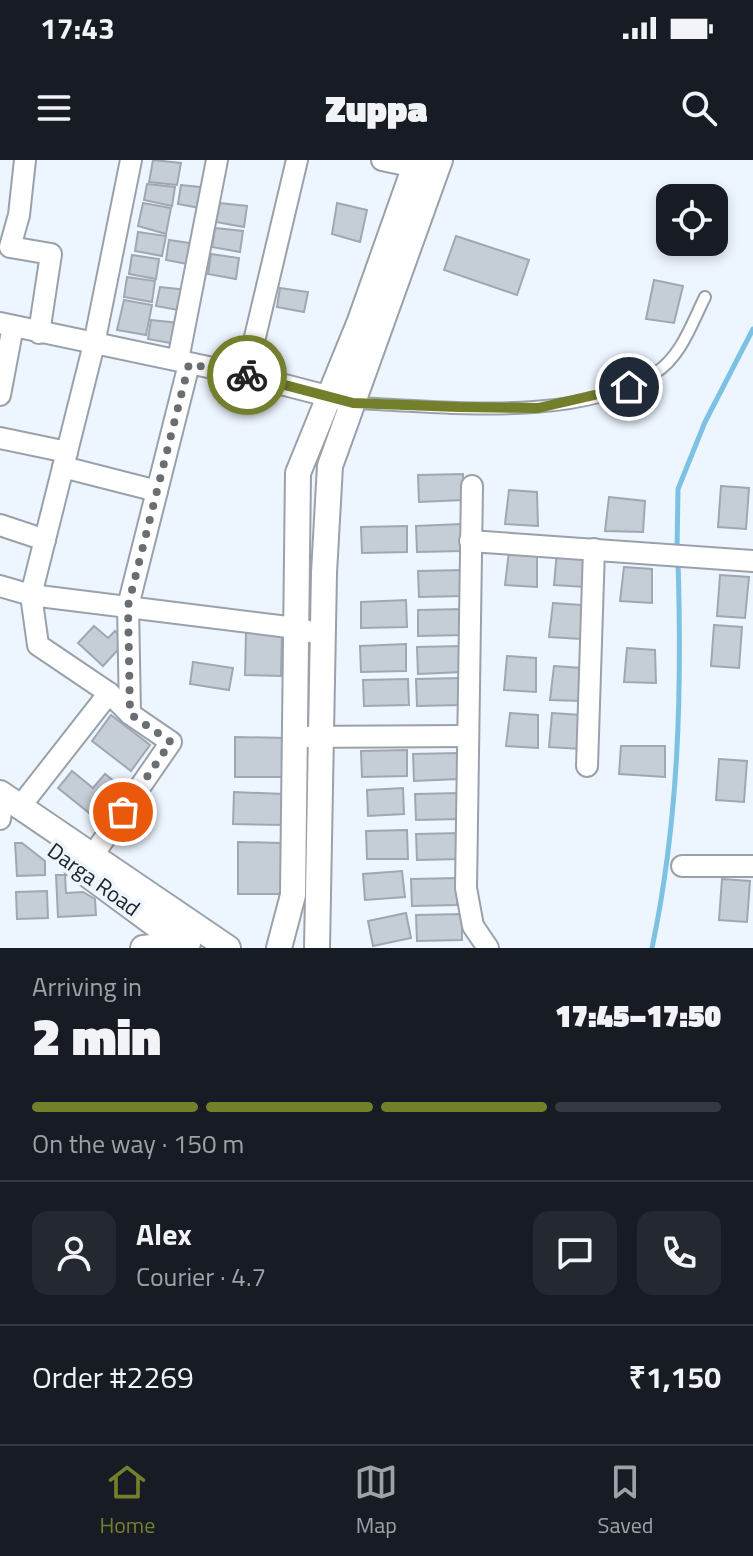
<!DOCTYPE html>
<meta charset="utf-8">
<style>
body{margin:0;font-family:"Titillium Web",sans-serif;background:#242831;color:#f1f3f6;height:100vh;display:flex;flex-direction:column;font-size:30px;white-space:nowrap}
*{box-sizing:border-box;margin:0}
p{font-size:26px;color:#9ea1a6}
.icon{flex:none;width:44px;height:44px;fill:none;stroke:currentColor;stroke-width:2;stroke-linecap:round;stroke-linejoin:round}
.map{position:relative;height:788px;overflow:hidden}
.panel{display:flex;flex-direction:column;background:#171b24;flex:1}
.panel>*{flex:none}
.tools{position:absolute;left:656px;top:24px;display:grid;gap:16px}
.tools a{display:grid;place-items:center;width:72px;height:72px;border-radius:16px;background:#171b24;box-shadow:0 4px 12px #0003;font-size:40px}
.pin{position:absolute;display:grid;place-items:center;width:68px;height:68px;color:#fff;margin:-34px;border:4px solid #fff;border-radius:50%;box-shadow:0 2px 8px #0007}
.courier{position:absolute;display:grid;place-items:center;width:80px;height:80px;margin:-40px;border:6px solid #747f2c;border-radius:50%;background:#fff;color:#222;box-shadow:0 2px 10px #0007}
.summary em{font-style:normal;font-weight:800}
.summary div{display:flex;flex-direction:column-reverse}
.summary{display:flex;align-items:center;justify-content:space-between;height:136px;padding:0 32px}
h1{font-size:52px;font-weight:800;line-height:60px}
.bar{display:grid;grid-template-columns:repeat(4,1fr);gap:12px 8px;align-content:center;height:96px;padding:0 32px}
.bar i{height:10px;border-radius:6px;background:#363941}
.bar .current{background:#747f2c}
.bar p{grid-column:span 4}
.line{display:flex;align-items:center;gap:20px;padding:0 32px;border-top:2px solid #363941}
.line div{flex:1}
.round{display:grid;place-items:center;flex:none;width:84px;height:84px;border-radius:16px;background:#242831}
.status{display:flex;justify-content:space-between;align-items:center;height:56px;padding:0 40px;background:#171b24;direction:ltr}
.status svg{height:22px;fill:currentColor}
header{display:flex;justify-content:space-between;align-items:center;height:104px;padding:0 32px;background:#171b24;font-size:36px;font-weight:800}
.tab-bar{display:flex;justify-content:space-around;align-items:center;height:112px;border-top:2px solid #363941;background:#171b24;font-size:22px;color:#9ea1a6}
.tab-bar a{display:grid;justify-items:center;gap:4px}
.tab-bar .current{color:#747f2c}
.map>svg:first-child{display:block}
</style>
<div class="status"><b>17:43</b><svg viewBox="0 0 49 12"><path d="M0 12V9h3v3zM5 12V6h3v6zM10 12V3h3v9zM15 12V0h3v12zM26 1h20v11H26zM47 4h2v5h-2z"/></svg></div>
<header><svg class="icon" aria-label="menu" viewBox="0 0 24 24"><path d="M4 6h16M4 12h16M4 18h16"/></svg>Zuppa<svg class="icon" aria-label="search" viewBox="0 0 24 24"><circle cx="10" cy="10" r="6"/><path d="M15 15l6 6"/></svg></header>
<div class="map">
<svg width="753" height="788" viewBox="0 0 753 788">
<rect width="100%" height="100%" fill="#edf5ff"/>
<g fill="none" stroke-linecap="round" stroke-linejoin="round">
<g stroke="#7dc1e3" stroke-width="5">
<path d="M 677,391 L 678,329 L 705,262 L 753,169"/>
<path d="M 652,788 C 679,660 682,531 678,401"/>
</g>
</g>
<g fill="#c5cdd6" stroke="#a0a7b0" stroke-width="2">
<path d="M 153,0 L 181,3 L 177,25 L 149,22 Z"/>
<path d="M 147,24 L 175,27 L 172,46 L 144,40 Z"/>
<path d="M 181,25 L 209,28 L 205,49 L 178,44 Z"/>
<path d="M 143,43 L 171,48 L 166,74 L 138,66 Z"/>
<path d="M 219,43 L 247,46 L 244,67 L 216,62 Z"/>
<path d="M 337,43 L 367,50 L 360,82 L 332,74 Z"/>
<path d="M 215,68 L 243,71 L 240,92 L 212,87 Z"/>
<path d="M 138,72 L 166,76 L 162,96 L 135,91 Z"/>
<path d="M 456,76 L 529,100 L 517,135 L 444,110 Z"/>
<path d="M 169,80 L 197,84 L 193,105 L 166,100 Z"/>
<path d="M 211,94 L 239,98 L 236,119 L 208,114 Z"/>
<path d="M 132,95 L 159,99 L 156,119 L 129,114 Z"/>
<path d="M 127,117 L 155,121 L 152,142 L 124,137 Z"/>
<path d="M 654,120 L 683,126 L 674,163 L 646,159 Z"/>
<path d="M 160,127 L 187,130 L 184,151 L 156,146 Z"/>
<path d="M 280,128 L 308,132 L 304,152 L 277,147 Z"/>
<path d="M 124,140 L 152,145 L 146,175 L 117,170 Z"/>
<path d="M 151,160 L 179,163 L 176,184 L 148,179 Z"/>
<path d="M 463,314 L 464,340 L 419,342 L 418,315 Z"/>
<path d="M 721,326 L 749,328 L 746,369 L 718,367 Z"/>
<path d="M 509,330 L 537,332 L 538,366 L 505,364 Z"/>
<path d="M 609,337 L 645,341 L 643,372 L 605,371 Z"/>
<path d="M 461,364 L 462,391 L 417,392 L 416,366 Z"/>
<path d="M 407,366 L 407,392 L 362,393 L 361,367 Z"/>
<path d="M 509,391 L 537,393 L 537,427 L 505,425 Z"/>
<path d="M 557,391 L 586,393 L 586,427 L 554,425 Z"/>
<path d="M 624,407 L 652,409 L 652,443 L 620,441 Z"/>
<path d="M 463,410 L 464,436 L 419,437 L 418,411 Z"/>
<path d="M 720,415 L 749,417 L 745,458 L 717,456 Z"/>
<path d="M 406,440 L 407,467 L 361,468 L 361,442 Z"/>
<path d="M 553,443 L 581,445 L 581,479 L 549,477 Z"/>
<path d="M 463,449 L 464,475 L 418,476 L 418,450 Z"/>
<path d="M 714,465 L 742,467 L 739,508 L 711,506 Z"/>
<path d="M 94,466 L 108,478 L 115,471 L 126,481 L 103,506 L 78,483 Z"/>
<path d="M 246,471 L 282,471 L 281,516 L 245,515 Z"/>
<path d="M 406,484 L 406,511 L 361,512 L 360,486 Z"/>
<path d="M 462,486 L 463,512 L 418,514 L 417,487 Z"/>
<path d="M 627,488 L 655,490 L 656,523 L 624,522 Z"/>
<path d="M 507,496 L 536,498 L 536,532 L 504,530 Z"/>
<path d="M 193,502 L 233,508 L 229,530 L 190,524 Z"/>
<path d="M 554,506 L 582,508 L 582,541 L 550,540 Z"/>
<path d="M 462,518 L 462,545 L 417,546 L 416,519 Z"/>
<path d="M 408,519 L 409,545 L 364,546 L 363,520 Z"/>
<path d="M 510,553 L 538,555 L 538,588 L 506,586 Z"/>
<path d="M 552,553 L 581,555 L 581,589 L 549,587 Z"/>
<path d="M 111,555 L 150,585 L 131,611 L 92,581 Z"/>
<path d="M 235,577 L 288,578 L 288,617 L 235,617 Z"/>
<path d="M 621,586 L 665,586 L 665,617 L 619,614 Z"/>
<path d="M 407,590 L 407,616 L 362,617 L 361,591 Z"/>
<path d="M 458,593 L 459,619 L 414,621 L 413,594 Z"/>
<path d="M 719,599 L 747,601 L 744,642 L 716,640 Z"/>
<path d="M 72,611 L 93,628 L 105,614 L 124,629 L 98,660 L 58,628 Z"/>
<path d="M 403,628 L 404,654 L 368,656 L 367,630 Z"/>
<path d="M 234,632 L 284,634 L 283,665 L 233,664 Z"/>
<path d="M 461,633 L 461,659 L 416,660 L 415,634 Z"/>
<path d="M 407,670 L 408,699 L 367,699 L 366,671 Z"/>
<path d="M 461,673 L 462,699 L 417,700 L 416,674 Z"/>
<path d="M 238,682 L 281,683 L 281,734 L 238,734 Z"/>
<path d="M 15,683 L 22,683 L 45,701 L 45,715 L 17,716 Z"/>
<path d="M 402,711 L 405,737 L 365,740 L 363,714 Z"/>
<path d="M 56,715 L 65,715 L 66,733 L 83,732 L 95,739 L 96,755 L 58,757 Z"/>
<path d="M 457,718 L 457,745 L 412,746 L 411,719 Z"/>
<path d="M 722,719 L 750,721 L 747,762 L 719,760 Z"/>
<path d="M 47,731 L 48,758 L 17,759 L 16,732 Z"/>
<path d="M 406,753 L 411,778 L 373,786 L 368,761 Z"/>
<path d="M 462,754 L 462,780 L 417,781 L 416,755 Z"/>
</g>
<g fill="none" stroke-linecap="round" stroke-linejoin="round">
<g stroke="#9aa1aa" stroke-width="14">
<path id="service" d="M 353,243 C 441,246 579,264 655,213 C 681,197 692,163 705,137"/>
</g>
<g stroke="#9aa1aa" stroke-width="24">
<g id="minor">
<path d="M 25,0 L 19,55 L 10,87 L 51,94 L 39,173"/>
<path d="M 382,0 L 415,7"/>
<path d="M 0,163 L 246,215 L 343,240"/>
<path d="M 178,200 L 217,0"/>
<path d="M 246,215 L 297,0"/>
<path d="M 0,235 L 13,166"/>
<path d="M 0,278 L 67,292"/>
<path d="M 63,307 L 157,331"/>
<path d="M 472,326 L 466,728 L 473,766 L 488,788"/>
<path d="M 0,365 L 45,380"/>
<path d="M 470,381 L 753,401"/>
<path d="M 0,426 L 31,435 L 296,468 L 323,475"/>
<path d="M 130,554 L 128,446 L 189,204"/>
<path d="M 295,577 L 468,576"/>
<path d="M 587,606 L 594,389"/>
<path d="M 19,648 L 109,533"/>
<path d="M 0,659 L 1,651"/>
<path d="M 91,698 L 171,582 L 130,554 L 109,533 L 38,485 L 31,435 L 94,184 L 131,0"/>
<path d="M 682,706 L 753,706"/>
</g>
</g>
<g stroke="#9aa1aa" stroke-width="28">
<g id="tertiary">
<path d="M 0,633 L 228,788"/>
<path d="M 76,706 L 187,788"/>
<path d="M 143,788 L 188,783"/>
<path d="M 279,788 L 293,735 L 298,313 L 360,161 L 417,0"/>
<path d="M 317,788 L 324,413 L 330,306 L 440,0"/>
</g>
</g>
<use href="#service" stroke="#fff" stroke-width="10"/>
<use href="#minor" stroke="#fff" stroke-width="20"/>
<use href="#tertiary" stroke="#fff" stroke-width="24"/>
</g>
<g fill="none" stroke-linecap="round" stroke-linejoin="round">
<path stroke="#696e73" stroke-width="8" stroke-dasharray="0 14.4" d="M 123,652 L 171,582 L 130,554 L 128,446 L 189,204 L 247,215"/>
<path stroke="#747f2c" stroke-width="10" d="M 247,215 L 353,243 L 458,247 L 538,248 L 629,227"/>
</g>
<g text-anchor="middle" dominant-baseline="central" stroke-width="8" stroke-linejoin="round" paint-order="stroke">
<g font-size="22" fill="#222528" stroke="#edf5ff">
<text transform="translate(94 719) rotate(36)">Darga Road</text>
</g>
</g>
</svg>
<div class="tools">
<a><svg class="icon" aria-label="locate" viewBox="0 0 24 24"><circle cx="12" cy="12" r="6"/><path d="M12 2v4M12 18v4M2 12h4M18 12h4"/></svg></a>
</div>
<div class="pin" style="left:123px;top:652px;background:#ea580c"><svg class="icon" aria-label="bag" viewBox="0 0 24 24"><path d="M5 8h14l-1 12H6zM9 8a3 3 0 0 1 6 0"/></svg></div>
<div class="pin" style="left:629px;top:227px;background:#1f2937"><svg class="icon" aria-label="home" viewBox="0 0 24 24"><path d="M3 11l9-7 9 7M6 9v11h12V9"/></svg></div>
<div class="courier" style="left:247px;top:215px"><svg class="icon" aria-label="bike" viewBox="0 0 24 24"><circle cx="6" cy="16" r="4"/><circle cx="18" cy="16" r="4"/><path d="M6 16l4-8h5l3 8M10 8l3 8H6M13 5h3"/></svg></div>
</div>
<section class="panel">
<div class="summary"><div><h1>2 min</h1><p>Arriving in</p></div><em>17:45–17:50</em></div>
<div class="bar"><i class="current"></i><i class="current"></i><i class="current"></i><i></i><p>On the way · 150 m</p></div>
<div class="line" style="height:144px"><a class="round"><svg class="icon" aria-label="person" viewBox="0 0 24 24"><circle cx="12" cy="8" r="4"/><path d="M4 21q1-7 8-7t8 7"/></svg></a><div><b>Alex</b><p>Courier · 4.7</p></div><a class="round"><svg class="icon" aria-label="chat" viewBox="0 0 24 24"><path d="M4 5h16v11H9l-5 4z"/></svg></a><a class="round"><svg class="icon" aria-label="phone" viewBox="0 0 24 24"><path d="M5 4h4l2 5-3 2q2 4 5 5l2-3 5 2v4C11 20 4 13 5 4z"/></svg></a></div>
<div class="line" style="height:104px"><div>Order #2269</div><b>₹1,150</b></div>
</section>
<nav class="tab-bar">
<a class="current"><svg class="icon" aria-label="home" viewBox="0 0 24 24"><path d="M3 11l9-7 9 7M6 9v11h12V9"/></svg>Home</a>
<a><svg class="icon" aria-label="map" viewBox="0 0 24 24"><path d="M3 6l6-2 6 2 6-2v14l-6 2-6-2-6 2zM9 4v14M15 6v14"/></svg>Map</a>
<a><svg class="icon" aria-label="saved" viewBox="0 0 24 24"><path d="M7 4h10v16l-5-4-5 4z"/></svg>Saved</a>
</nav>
